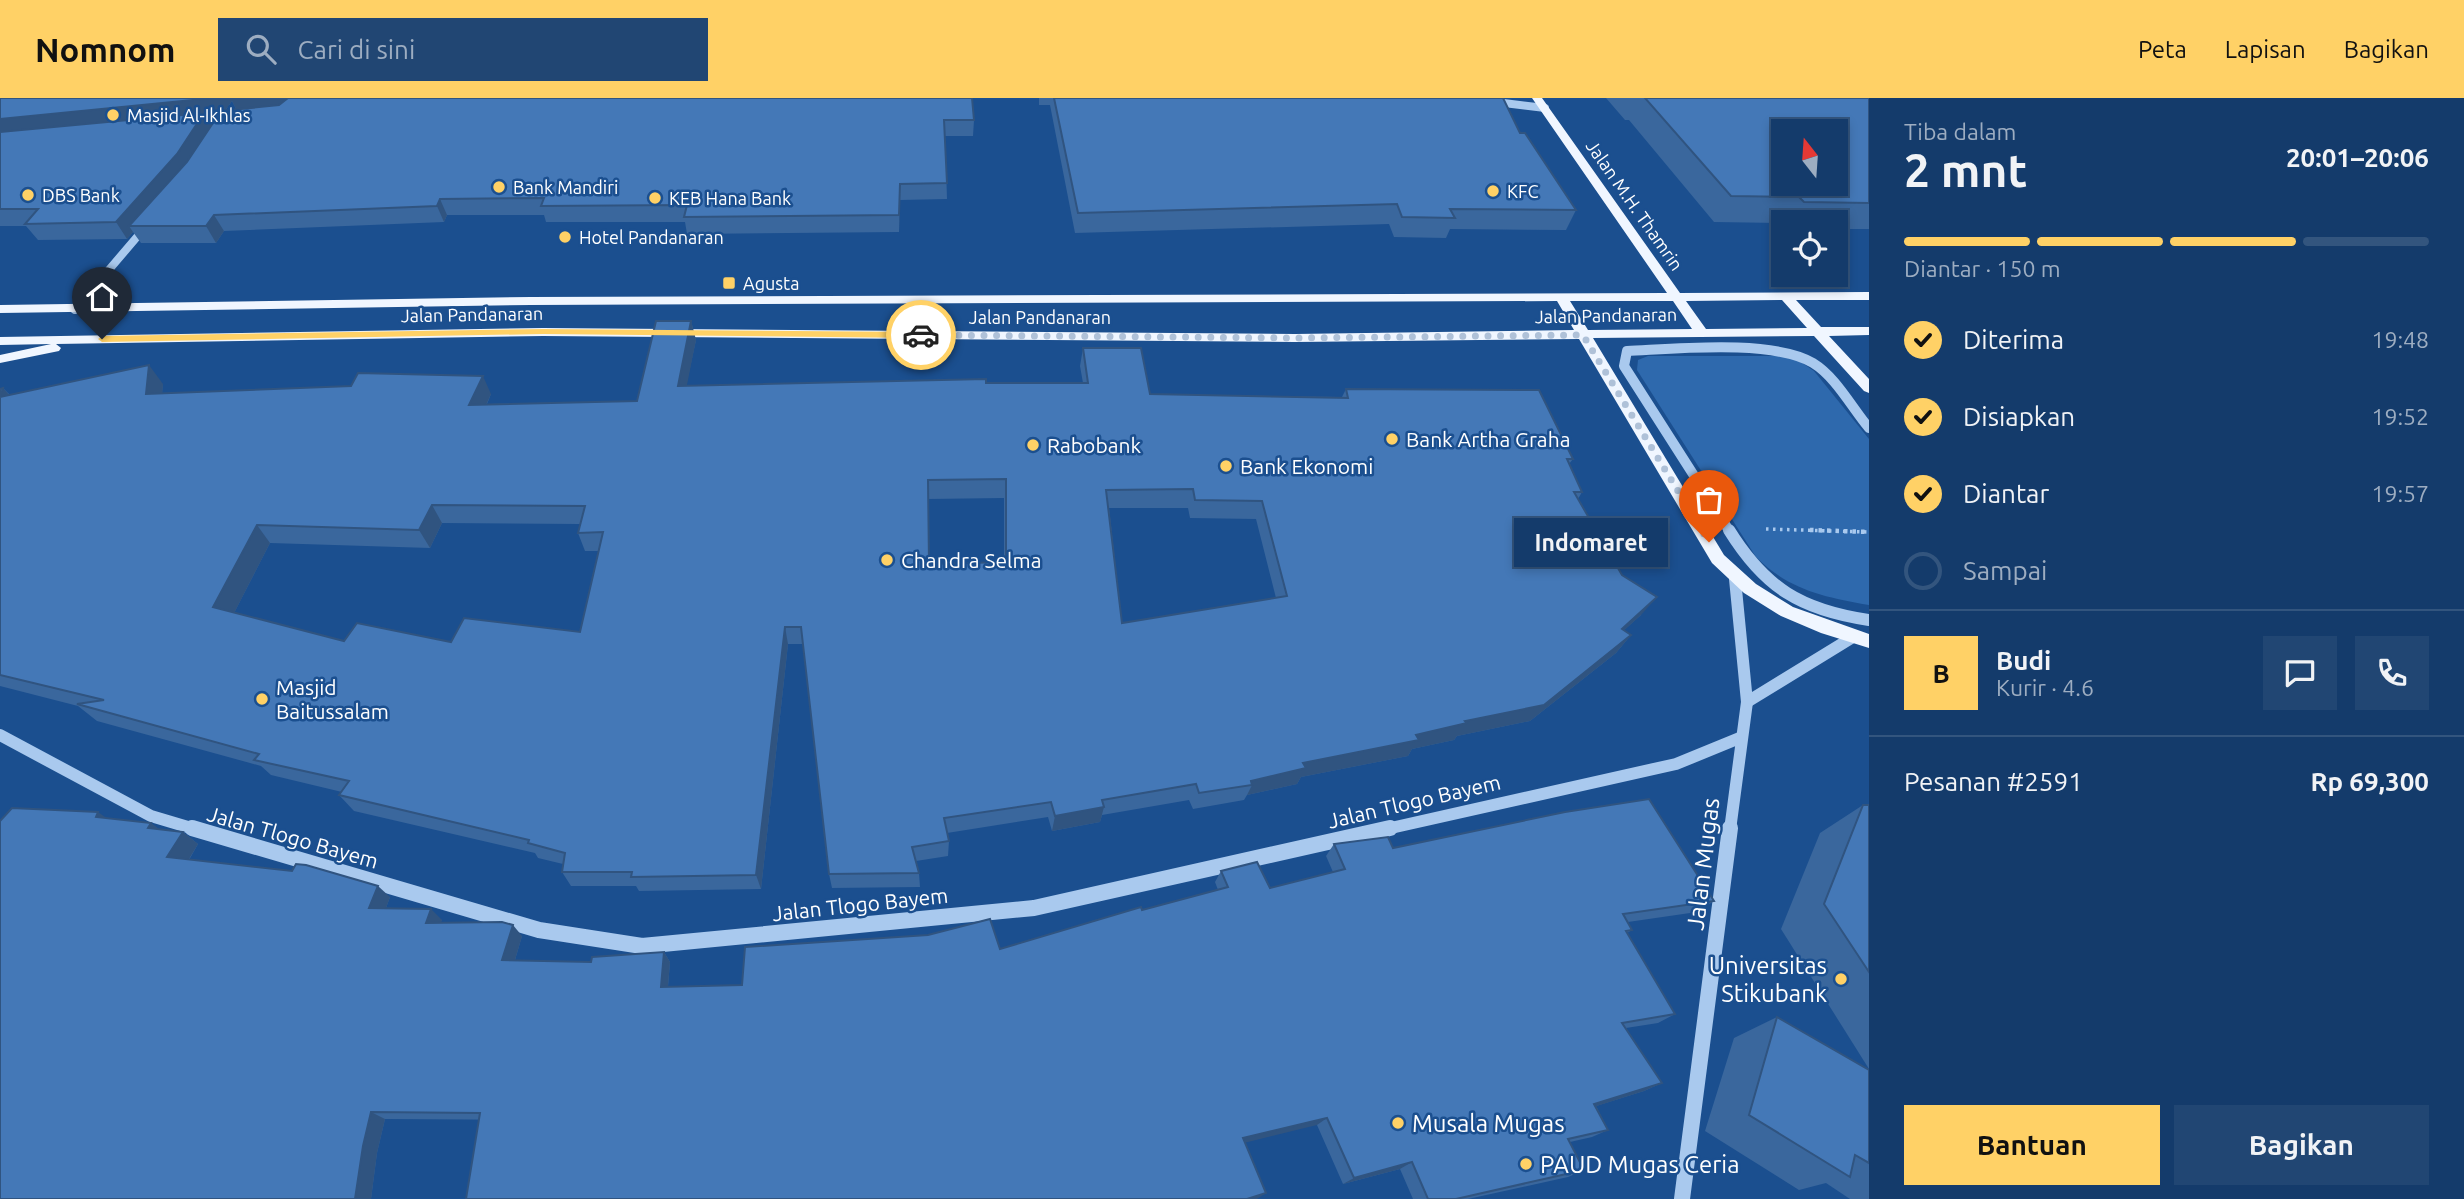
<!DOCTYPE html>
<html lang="id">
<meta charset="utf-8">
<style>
body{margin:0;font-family:Ubuntu,sans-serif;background:#214673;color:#f1f3f6;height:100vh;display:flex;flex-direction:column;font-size:26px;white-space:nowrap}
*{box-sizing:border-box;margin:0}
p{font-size:23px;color:#9dadc1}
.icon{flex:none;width:38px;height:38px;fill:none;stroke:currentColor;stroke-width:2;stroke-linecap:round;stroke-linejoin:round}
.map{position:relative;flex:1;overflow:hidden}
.details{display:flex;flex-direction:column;background:#143b6b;width:595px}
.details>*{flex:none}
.needle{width:46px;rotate:343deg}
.controls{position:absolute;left:1771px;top:21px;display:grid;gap:14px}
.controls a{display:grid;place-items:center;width:77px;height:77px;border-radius:0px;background:#143b6b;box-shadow:0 4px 10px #0003,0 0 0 2px #33557e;font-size:35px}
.pin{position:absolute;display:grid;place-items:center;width:60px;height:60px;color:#fff;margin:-72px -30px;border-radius:50% 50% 50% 0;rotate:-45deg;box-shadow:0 0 7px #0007}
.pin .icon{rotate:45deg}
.courier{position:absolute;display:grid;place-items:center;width:70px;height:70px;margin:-35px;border:5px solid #ffd166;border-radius:50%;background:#fff;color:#222;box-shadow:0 2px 9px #0007}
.bubble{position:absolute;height:49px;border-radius:0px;background:#143b6b;box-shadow:0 4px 10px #0003,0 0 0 2px #33557e;font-size:23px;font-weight:700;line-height:49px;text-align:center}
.summary em{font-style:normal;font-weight:700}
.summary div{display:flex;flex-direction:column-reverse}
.summary{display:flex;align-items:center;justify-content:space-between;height:119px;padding:0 35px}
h1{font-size:46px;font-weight:700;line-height:52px}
.bar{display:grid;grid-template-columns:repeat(4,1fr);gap:10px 7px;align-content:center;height:84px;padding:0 35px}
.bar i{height:9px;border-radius:5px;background:#33557e}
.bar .selected{background:#ffd166}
.bar p{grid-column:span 4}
.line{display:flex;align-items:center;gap:18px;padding:0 35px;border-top:2px solid #33557e}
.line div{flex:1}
.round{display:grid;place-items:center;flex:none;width:74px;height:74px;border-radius:0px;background:#214673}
ol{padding:0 35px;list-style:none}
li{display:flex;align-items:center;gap:21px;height:77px}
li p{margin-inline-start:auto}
li .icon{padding:7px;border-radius:50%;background:#ffd166;color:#111;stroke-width:4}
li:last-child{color:#9dadc1}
li i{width:38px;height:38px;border:4px solid #33557e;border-radius:50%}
.cta{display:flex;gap:14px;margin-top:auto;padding:14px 35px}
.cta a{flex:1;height:80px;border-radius:0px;background:#ffd166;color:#111;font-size:28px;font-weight:700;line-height:80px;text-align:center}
.cta a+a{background:#214673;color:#f1f3f6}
header{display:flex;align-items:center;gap:42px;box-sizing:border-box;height:98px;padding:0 35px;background:#ffd166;color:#111}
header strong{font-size:33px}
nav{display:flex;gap:38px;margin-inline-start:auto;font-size:24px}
.search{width:490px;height:63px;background:#214673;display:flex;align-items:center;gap:18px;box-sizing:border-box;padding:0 24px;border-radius:0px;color:#9dadc1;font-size:26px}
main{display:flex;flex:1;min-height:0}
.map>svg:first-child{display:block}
</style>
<header>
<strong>Nomnom</strong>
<div class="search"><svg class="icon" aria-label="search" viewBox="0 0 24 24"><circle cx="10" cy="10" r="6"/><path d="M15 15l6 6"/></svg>Cari di sini</div>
<nav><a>Peta</a><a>Lapisan</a><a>Bagikan</a></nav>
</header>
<main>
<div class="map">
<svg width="1869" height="1101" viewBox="0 0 1869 1101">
<rect width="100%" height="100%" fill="#1b4f8f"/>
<path fill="#2e69ad" d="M 1648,258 L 1780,258 L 1798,262 L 1814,273 L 1869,341 L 1869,507 C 1824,499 1789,492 1756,459 L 1637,272 L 1638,262 Z"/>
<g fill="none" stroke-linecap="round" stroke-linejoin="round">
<path stroke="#a9c9ee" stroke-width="3.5" stroke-dasharray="2.5 4.5" stroke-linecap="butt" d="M 1766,431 L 1869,434"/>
<path stroke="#a9c9ee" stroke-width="4.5" stroke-dasharray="3.5 5" stroke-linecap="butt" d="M 1810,432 L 1869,434"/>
<g stroke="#a9c9ee" stroke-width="8">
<path d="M 1463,0 L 1545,10"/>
<path d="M 90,194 L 148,126"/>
</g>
<g stroke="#a9c9ee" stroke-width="10">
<path d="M 75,211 L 91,192"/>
<path d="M 1730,434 L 1624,268 L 1627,253 C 1674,251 1773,241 1813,265 C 1836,279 1852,310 1869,330"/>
</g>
<g stroke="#a9c9ee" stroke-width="12">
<path d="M 1729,432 C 1765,490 1801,512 1869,522"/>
<path d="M 1747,604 L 1853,539"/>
<path d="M 0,637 L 151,718 L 198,732"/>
<path d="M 1382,732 L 1676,666 L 1742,639"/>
<path d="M 1730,732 L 1747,604 L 1735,481"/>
</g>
<g stroke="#a9c9ee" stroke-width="16">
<path d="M 192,730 L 539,832 L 642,848 L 1034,810 L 1390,730"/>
<path d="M 1682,1101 L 1730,730"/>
</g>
<path fill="#f0f6ff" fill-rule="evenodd" d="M 1532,0 L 1542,0 L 1680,195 L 1869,194 L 1869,202 L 1796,202 L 1821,229 L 1869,229 L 1869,237 L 1829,238 L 1869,281 L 1869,295 L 1864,293 L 1814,238 L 1593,240 L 1724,457 L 1756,486 L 1793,509 L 1869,536 L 1869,550 L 1821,535 L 1781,518 L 1744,495 L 1712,465 L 1579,241 L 1295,244 L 543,238 L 56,246 L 61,250 L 59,253 L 0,265 L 0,257 L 51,246 L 0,247 L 0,239 L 543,230 L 1295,236 L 1574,232 L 1557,203 L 531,207 L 0,215 L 0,207 L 531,199 L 1667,195 ZM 1782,202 L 1807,230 L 1706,231 L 1686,203 ZM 1570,203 L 1673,203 L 1692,231 L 1588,232 Z"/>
</g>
<g fill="#3a679d" fill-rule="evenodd">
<path d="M 0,0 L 972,0 L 974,22 L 973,38 L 945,38 L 947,101 L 900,102 L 899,134 L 687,136 L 685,124 L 546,124 L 544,117 L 447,117 L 444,124 L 224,133 L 216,145 L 141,145 L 133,134 L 127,141 L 38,142 L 26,128 L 0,128 ZM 232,3 L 236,11 L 225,13 ZM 218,17 L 211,27 L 206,18 Z"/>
<path d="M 1039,0 L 1503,0 L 1520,35 L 1576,112 L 1566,132 L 1450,131 L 1446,140 L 1394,139 L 1389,126 L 1075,135 L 1050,7 L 1039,7 Z"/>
<path d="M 1606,0 L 1869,0 L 1869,131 L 1836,131 L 1836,124 L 1783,124 L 1783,127 L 1781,125 L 1714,124 L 1629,22 L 1625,22 Z"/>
<path d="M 691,223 L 696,242 L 686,288 L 1083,285 L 1080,268 L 1083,250 L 1150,296 L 1342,299 L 1346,291 L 1573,361 L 1569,366 L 1582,394 L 1578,401 L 1641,517 L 1624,532 L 1631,537 L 1616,555 L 1530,623 L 1457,638 L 1454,642 L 1412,651 L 1408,658 L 1301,679 L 1297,686 L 1247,697 L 1244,702 L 1193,711 L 1189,702 L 1102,717 L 1100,724 L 1052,733 L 1048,719 L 947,735 L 949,743 L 948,758 L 916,763 L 919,775 L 920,789 L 832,790 L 829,776 L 803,546 L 788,546 L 761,791 L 639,793 L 636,788 L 571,788 L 562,774 L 563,766 L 538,760 L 535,755 L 354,713 L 339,697 L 342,694 L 271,677 L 261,668 L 97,623 L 78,608 L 0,588 L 0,291 L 3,290 L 10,297 L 163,286 L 162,295 L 491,296 L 487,306 L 637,303 ZM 1004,400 L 1004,464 L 929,466 L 928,401 ZM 1109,410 L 1188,410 L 1190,420 L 1256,421 L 1276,500 L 1122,525 ZM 442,425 L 580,426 L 578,435 L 585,453 L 599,453 L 580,534 L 451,544 L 344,543 L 234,515 L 270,445 L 430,450 Z"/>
<path d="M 1863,707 L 1869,707 L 1869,971 L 1781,831 L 1820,735 Z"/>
<path d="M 107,720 L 151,725 L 158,731 L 183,734 L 198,746 L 189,762 L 390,799 L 386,810 L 442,822 L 440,825 L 522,838 L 515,862 L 591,864 L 664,854 L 670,864 L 668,889 L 742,887 L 1000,851 L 1218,792 L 1215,784 L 1221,773 L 1270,790 L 1333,774 L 1326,758 L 1334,746 L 1393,750 L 1714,803 L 1697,814 L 1628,824 L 1632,832 L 1627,835 L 1675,916 L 1658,925 L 1626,930 L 1662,985 L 1644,993 L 1596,1008 L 1608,1032 L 1592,1039 L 1570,1044 L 1584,1072 L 1568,1079 L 1468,1101 L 1413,1101 L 1400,1071 L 1343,1086 L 1317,1027 L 385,1021 L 377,1055 L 371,1101 L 0,1101 Z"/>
<path d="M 1777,919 L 1869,972 L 1869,1101 L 1850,1101 L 1826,1085 L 1799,1092 L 1705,1033 L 1734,940 Z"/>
</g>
<g fill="#305480">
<path d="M 213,0 L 295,0 L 283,11 L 238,15 L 232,3 L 222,17 L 206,18 L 213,31 L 187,72 L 129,128 L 133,134 L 127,141 L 116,124 L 0,38 L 0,21 Z"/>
<path d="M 900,86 L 900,102 L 899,134 L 899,117 Z"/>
<path d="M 440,101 L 447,117 L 444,124 L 437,108 Z"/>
<path d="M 214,117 L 224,133 L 216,145 L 206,128 Z"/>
<path d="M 691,223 L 696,242 L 683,307 L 678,288 Z"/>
<path d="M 149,267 L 163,286 L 161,314 L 146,296 Z"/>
<path d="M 483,278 L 491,296 L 478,325 L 469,307 Z"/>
<path d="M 3,290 L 20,309 L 0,299 Z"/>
<path d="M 432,407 L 442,425 L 430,450 L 419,432 Z"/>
<path d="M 257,427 L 270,445 L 228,527 L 213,509 Z"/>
<path d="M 1657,499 L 1641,517 L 1607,548 L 1622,531 Z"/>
<path d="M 785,529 L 788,546 L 761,791 L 756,777 Z"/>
<path d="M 1631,537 L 1616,555 L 1530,623 L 1457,638 L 1454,642 L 1412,651 L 1408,658 L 1301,679 L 1297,686 L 1247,697 L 1252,687 L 1251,683 L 1303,665 L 1416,637 L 1465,623 Z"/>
<path d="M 1104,709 L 1100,724 L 1052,733 L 1055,718 Z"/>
<path d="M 98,714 L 115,726 L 96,719 Z"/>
<path d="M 151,725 L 167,737 L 148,730 Z"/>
<path d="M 183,734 L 198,746 L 183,771 L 167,759 Z"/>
<path d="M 378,788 L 390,799 L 382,821 L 369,810 Z"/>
<path d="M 431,811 L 442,822 L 437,836 L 426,825 Z"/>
<path d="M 513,827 L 522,838 L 512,872 L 502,862 Z"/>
<path d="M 664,854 L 670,864 L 667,899 L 661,889 Z"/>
<path d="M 1662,985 L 1644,993 L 1578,1014 L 1594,1006 Z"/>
<path d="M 371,1014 L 385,1021 L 377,1055 L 371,1101 L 355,1101 L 363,1048 Z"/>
<path d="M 1327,1020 L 1317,1027 L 1236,1047 L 1243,1040 Z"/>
<path d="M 1412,1064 L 1400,1071 L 1343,1086 L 1354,1080 Z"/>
<path d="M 1266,1095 L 1257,1101 L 1247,1101 Z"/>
</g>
<g fill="#4478b7" stroke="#305480" stroke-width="2" fill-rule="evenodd">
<path d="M 0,0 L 213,0 L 0,21 Z"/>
<path d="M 288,0 L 972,0 L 974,22 L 944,22 L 947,85 L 900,86 L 899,117 L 684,119 L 687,107 L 541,108 L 544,100 L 440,101 L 437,108 L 214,117 L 206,128 L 129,128 L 187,64 L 221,13 L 279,7 Z"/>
<path d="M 1054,0 L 1503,0 L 1520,35 L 1525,35 L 1576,112 L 1450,111 L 1455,120 L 1402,119 L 1397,106 L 1078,115 Z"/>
<path d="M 1645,0 L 1869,0 L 1869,105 L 1804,104 L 1799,99 L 1731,98 ZM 1783,33 L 1836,33 L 1836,86 L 1783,86 Z"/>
<path d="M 204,15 L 177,56 L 116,124 L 25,126 L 38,111 L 0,111 L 0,34 Z"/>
<path d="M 656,223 L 691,223 L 678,288 L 986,281 L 986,285 L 1088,285 L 1083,250 L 1141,250 L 1150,296 L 1348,300 L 1346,291 L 1539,292 L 1573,361 L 1567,361 L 1582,394 L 1574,394 L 1622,477 L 1657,499 L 1622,531 L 1631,537 L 1544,607 L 1465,623 L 1467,625 L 1416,637 L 1419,642 L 1303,665 L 1306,670 L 1251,683 L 1252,687 L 1199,695 L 1196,686 L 1102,702 L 1104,709 L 1055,718 L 1051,704 L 944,720 L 949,743 L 912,749 L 919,775 L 829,776 L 801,529 L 785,529 L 756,777 L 631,779 L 632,774 L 562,774 L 565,755 L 528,745 L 529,742 L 339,697 L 349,683 L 254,662 L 259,656 L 77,606 L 104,602 L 0,577 L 0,291 L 3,290 L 0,299 L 149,267 L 146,296 L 351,288 L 358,275 L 483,278 L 469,307 L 637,303 ZM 1006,381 L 1006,464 L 929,466 L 928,382 ZM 1193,391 L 1195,402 L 1262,403 L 1287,498 L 1122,525 L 1106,392 ZM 432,407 L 585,408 L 578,435 L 603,434 L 580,534 L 464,520 L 451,544 L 357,525 L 344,543 L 213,509 L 257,427 L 419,432 Z"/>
<path d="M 1649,701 L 1714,803 L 1623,816 L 1632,832 L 1626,833 L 1675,916 L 1622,925 L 1662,985 L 1594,1006 L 1608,1032 L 1568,1041 L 1584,1072 L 1456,1101 L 1428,1101 L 1412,1064 L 1354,1080 L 1327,1020 L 1243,1040 L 1266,1095 L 1247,1101 L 466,1101 L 480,1015 L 371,1014 L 363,1048 L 355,1101 L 0,1101 L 0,723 L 12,710 L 98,714 L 96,719 L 151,725 L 148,730 L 183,734 L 167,759 L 292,773 L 296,766 L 306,767 L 378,788 L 369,810 L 431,811 L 426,825 L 502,824 L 513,827 L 502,862 L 591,864 L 592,859 L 664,854 L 661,889 L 742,887 L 745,849 L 928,837 L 990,821 L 1000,851 L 1141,809 L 1142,812 L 1228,789 L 1221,773 L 1257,764 L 1270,790 L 1345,771 L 1334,746 L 1388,739 L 1393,750 L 1565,714 Z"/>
<path d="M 1863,707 L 1869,707 L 1869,874 L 1824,806 Z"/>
<path d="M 1777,919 L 1869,972 L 1869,1065 L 1855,1057 L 1850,1079 L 1749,1017 Z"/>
</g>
<path fill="#ffd166" d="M 543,231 L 921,234 L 925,237 L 921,240 L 543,236 L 102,244 L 98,241 L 102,238 Z"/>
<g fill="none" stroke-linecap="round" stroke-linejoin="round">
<path stroke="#afc1d8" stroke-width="7" stroke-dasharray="0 12.6" d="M 921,237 L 1295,240 L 1583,237 L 1709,444"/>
</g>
<g fill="#ffd166" stroke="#1b4f8f" stroke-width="2.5">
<circle cx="113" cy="17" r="7"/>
<circle cx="499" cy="89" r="7"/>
<circle cx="1493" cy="93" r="7"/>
<circle cx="28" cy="97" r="7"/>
<circle cx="655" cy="100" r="7"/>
<circle cx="565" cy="139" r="7"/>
<rect x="722" y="178" width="14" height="14" rx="3.5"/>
<circle cx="1392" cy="341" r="7"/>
<circle cx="1033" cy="347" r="7"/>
<circle cx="1226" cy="368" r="7"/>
<circle cx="887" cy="462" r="7"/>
<circle cx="262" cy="601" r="7"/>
<circle cx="1841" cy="881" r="7"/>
<circle cx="1398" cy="1025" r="7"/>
<circle cx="1526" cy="1066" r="7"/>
</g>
<g text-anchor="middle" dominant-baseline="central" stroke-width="5" stroke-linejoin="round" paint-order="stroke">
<g font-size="18" fill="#fff" stroke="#1b4f8f" text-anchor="start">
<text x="127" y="17">Masjid Al-Ikhlas</text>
<text x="513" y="89">Bank Mandiri</text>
<text x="1507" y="93">KFC</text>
<text x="42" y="97">DBS Bank</text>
<text x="669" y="100">KEB Hana Bank</text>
<text x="579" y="139">Hotel Pandanaran</text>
<text x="743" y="185">Agusta</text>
</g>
<g font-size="18" fill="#fff" stroke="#1b4f8f">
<text transform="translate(1635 107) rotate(55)">Jalan M.H. Thamrin</text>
<text transform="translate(472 216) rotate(-1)">Jalan Pandanaran</text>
<text transform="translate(1606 217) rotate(-1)">Jalan Pandanaran</text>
<text x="1040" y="219">Jalan Pandanaran</text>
</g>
<g font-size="21" fill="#fff" stroke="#1b4f8f" text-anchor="start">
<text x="1406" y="341">Bank Artha Graha</text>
<text x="1047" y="347">Rabobank</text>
<text x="1240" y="368">Bank Ekonomi</text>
<text x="901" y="462">Chandra Selma</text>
<text x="276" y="589">Masjid<tspan x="276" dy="24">Baitussalam</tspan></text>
</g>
<g font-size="21" fill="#fff" stroke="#1b4f8f">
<text transform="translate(1414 703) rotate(-13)">Jalan Tlogo Bayem</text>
<text transform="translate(293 739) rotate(16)">Jalan Tlogo Bayem</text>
<text transform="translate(860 806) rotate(-6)">Jalan Tlogo Bayem</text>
</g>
<g font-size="24" fill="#fff" stroke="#1b4f8f">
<text transform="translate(1703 766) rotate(-83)">Jalan Mugas</text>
</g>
<g font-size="24" fill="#fff" stroke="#1b4f8f" text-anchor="start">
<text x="1827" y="867" text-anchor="end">Universitas<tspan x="1827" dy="28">Stikubank</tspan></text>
<text x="1412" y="1025">Musala Mugas</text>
<text x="1540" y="1066">PAUD Mugas Ceria</text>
</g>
</g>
</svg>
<div class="controls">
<a><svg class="needle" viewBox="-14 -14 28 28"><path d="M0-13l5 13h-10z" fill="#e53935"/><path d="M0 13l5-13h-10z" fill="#9dadc1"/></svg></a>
<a><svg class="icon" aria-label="locate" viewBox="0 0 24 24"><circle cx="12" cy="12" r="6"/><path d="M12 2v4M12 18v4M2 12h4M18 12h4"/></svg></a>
</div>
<div class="pin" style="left:1709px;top:444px;background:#ea580c"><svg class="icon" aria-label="bag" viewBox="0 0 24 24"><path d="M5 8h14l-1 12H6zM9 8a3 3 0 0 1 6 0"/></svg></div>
<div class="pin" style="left:102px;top:241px;background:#1f2937"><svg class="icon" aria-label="home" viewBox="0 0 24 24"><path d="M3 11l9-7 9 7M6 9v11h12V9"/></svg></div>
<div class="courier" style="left:921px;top:237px"><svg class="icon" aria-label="car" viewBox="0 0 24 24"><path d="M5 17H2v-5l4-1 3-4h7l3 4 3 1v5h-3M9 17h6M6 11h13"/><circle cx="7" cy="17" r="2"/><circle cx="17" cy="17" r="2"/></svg></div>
<div class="bubble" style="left:1514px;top:420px;width:154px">Indomaret</div>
</div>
<section class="details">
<div class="summary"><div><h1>2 mnt</h1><p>Tiba dalam</p></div><em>20:01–20:06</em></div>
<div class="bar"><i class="selected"></i><i class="selected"></i><i class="selected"></i><i></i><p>Diantar · 150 m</p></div>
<ol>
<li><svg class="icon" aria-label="check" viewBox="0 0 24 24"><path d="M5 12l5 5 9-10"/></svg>Diterima<p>19:48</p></li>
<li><svg class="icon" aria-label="check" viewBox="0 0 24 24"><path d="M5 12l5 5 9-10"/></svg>Disiapkan<p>19:52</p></li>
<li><svg class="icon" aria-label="check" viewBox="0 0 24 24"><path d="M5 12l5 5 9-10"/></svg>Diantar<p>19:57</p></li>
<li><i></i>Sampai</li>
</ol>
<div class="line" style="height:126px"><b class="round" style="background:#ffd166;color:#111">B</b><div><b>Budi</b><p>Kurir · 4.6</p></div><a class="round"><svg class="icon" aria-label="chat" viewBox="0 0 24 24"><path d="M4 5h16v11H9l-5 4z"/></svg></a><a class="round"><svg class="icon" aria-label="phone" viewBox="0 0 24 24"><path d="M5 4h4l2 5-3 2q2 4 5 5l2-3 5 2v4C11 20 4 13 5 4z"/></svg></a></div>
<div class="line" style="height:91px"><div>Pesanan #2591</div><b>Rp 69,300</b></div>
<div class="cta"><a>Bantuan</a><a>Bagikan</a></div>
</section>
</main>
